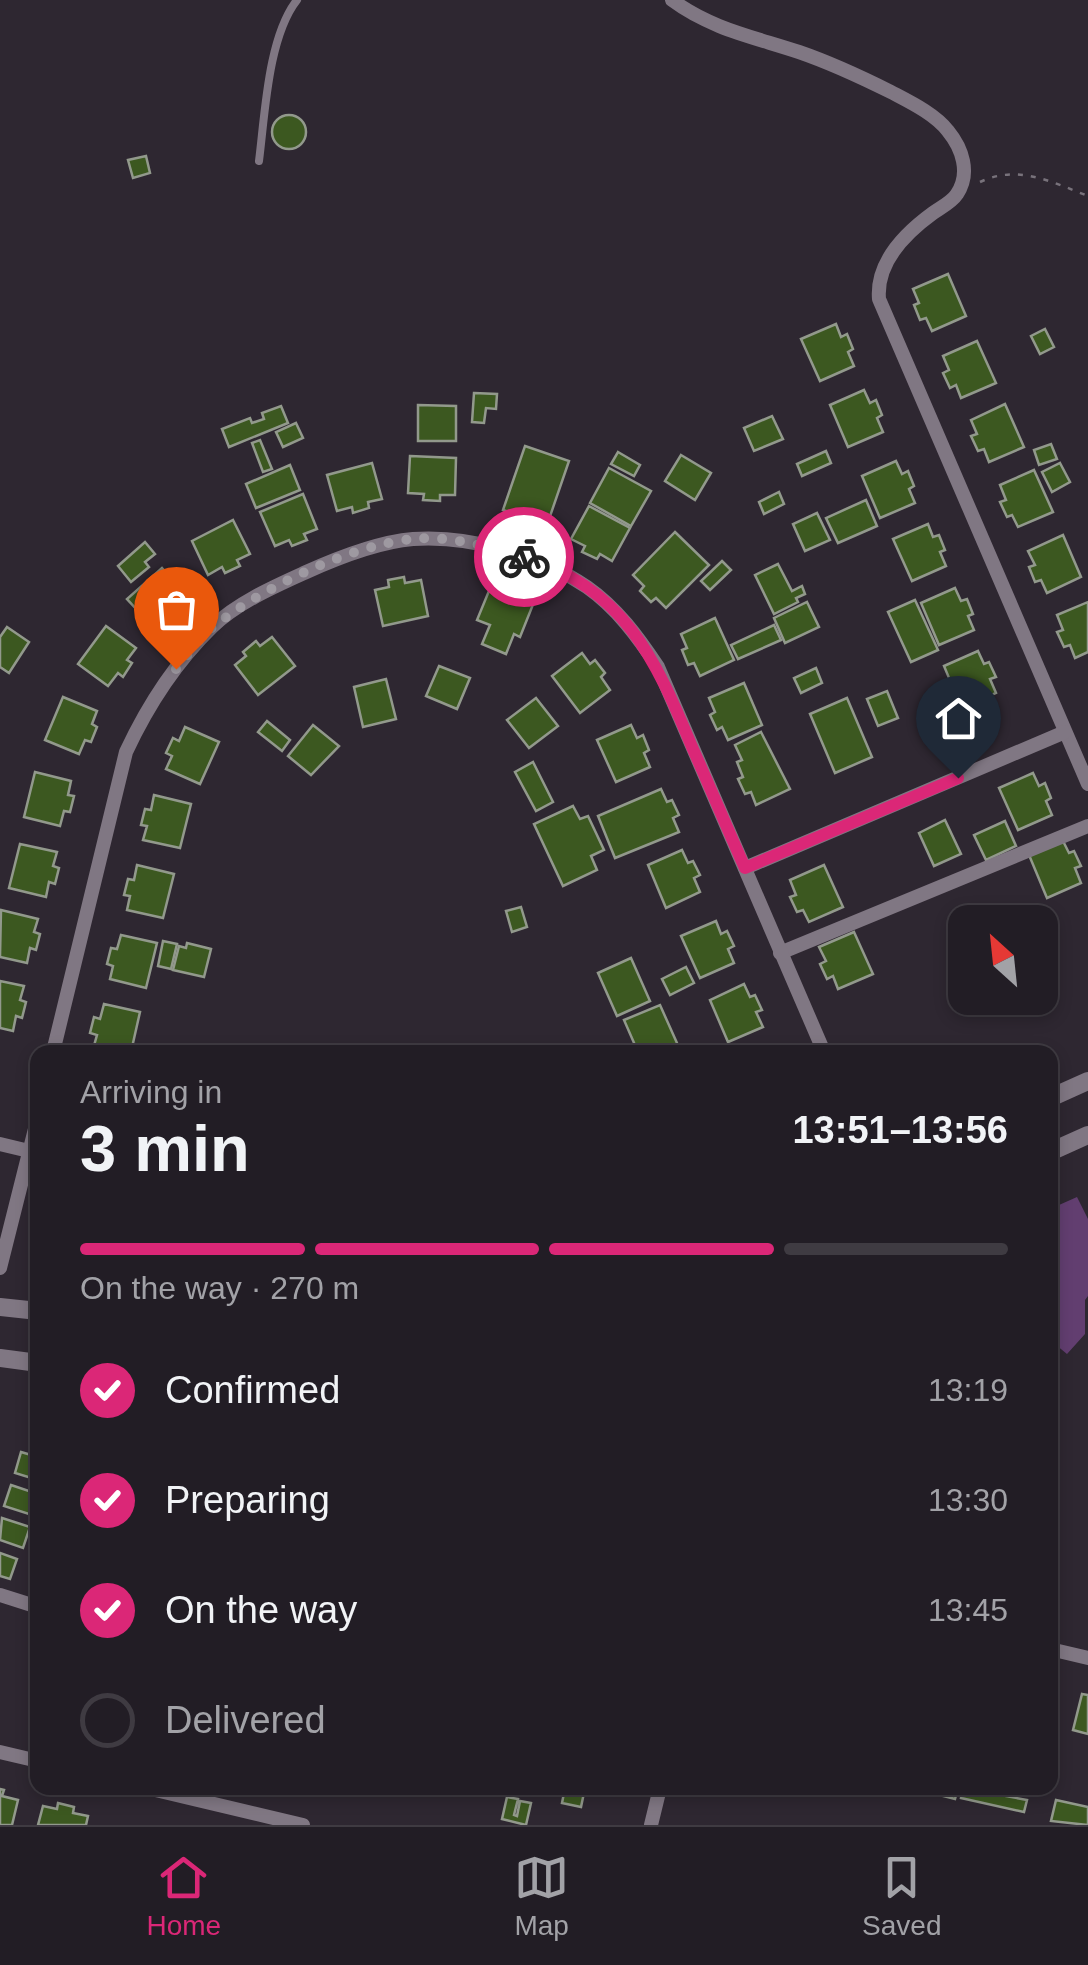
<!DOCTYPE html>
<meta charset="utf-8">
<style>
body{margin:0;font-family:Helvetica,sans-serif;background:#2e2a32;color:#f1f3f6;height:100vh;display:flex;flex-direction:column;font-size:38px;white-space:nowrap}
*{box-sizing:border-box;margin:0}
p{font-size:32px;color:#a2a2a7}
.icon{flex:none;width:55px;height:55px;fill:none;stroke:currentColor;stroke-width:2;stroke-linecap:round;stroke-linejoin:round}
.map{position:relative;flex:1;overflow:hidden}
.panel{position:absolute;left:30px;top:1045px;width:1028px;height:750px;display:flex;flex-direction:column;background:#221d25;border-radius:20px;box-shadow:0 5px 15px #0003,0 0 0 2px #3f3b42}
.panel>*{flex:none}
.needle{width:65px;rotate:333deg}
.buttons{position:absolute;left:948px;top:905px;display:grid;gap:20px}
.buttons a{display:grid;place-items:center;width:110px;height:110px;border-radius:20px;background:#221d25;box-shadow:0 5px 15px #0003,0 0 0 2px #3f3b42;font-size:50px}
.pin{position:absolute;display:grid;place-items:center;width:85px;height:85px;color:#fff;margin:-102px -42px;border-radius:50% 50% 50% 0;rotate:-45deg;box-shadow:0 0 10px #0007}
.pin .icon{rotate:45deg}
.courier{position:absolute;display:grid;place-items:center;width:100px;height:100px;margin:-50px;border:8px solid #db2777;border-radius:50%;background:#fff;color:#222;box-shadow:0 2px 12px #0007}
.headline em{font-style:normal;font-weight:800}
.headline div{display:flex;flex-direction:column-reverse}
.headline{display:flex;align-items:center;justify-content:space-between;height:170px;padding:0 50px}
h1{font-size:65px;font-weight:800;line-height:75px}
.bar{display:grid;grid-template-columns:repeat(4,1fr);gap:15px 10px;align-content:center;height:120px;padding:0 50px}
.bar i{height:12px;border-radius:8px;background:#3f3b42}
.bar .current{background:#db2777}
.bar p{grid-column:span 4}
ol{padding:0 50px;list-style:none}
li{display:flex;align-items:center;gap:30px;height:110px}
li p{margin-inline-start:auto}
li .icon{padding:10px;border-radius:50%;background:#db2777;color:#fff;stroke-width:4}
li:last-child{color:#a2a2a7}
li i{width:55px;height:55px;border:5px solid #3f3b42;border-radius:50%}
.tabs{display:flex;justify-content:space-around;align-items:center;height:140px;border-top:2px solid #3f3b42;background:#221d25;font-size:28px;color:#a2a2a7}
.tabs a{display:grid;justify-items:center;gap:5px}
.tabs .current{color:#db2777}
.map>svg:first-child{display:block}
</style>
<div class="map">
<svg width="1088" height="1825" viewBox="0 0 1088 1825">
<rect width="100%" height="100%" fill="#2e2731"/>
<path fill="#623e70" d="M 1077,1197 L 1088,1219 L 1088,1296 L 1085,1300 L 1085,1334 L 1067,1354 L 1050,1340 L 1050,1209 Z"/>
<g fill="#3c5820" stroke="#92998c" stroke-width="2.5">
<circle cx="289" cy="132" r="17"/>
<path d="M 146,156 L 150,173 L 133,178 L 128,160 Z"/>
<path d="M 948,274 L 966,316 L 932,331 L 926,318 L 920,320 L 914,305 L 919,303 L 913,289 Z"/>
<path d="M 836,324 L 841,337 L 847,334 L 853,349 L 848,352 L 854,366 L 820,381 L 801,339 Z"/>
<path d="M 1045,329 L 1054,347 L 1040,354 L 1031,336 Z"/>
<path d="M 977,341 L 996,383 L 961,398 L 956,385 L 950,388 L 943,373 L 949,370 L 943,356 Z"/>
<path d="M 864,390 L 870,403 L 876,400 L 882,415 L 877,418 L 883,432 L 848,447 L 830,405 Z"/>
<path d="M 474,393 L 497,394 L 496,409 L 486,408 L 484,423 L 472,422 Z"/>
<path d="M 1005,404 L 1024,447 L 989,462 L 984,449 L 978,451 L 971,436 L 977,434 L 971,420 Z"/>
<path d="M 418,405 L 456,406 L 456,441 L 418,441 Z"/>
<path d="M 281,406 L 288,423 L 229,447 L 222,429 L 250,418 L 252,423 L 264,419 L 262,413 Z"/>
<path d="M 772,416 L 783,439 L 754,451 L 744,428 Z"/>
<path d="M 296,423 L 303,438 L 283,447 L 276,432 Z"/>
<path d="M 260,440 L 272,469 L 263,472 L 252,443 Z"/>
<path d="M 1051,444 L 1057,459 L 1039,465 L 1034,450 Z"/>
<path d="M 525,446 L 569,461 L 547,525 L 533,521 L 531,527 L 516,521 L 518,515 L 503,510 Z"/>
<path d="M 826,451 L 831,463 L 802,476 L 797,464 Z"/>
<path d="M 618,452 L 640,465 L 634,476 L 611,464 Z"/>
<path d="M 681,455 L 711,473 L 695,500 L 665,481 Z"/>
<path d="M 410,456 L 456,458 L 455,495 L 440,495 L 440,501 L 423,500 L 424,494 L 408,493 Z"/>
<path d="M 896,461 L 902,474 L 908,471 L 914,486 L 909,489 L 915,503 L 880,518 L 862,476 Z"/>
<path d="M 372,463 L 382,499 L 368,502 L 369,508 L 353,513 L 352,507 L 337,511 L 327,475 Z"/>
<path d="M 1060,463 L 1070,482 L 1052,492 L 1042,472 Z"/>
<path d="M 290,465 L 300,490 L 256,508 L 246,484 Z"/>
<path d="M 609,468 L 651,491 L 631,526 L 590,503 Z"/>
<path d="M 1034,470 L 1053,512 L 1018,527 L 1012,515 L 1007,517 L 1000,502 L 1006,500 L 1000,485 Z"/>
<path d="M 779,492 L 784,504 L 764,514 L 759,502 Z"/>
<path d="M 303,494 L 317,529 L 304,534 L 307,540 L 292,546 L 289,540 L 275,546 L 260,512 Z"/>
<path d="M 866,500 L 877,526 L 838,543 L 826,518 Z"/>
<path d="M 589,506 L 630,528 L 612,561 L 600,554 L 597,559 L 582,552 L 585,546 L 571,539 Z"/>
<path d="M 817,513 L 830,540 L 805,551 L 793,524 Z"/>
<path d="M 233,520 L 250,554 L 237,560 L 240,566 L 225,573 L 222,567 L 208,575 L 192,541 Z"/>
<path d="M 928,524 L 933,537 L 939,535 L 945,550 L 940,552 L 946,566 L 912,581 L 893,539 Z"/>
<path d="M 675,532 L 709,565 L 666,608 L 656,598 L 651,602 L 640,591 L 644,586 L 633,575 Z"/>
<path d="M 1063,535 L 1081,577 L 1047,593 L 1041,580 L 1035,582 L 1029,567 L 1035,565 L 1028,551 Z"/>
<path d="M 145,542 L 155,554 L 145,562 L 149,567 L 131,582 L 118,566 Z"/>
<path d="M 722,561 L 731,570 L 710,590 L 701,581 Z"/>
<path d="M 778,564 L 792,591 L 802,586 L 805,594 L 796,598 L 798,602 L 774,614 L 755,575 Z"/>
<path d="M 162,568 L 187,596 L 176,605 L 180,610 L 168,621 L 164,616 L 152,626 L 127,599 Z"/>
<path d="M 404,577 L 405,583 L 421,580 L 428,616 L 383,626 L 375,590 L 389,587 L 388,580 Z"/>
<path d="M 506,585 L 521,591 L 519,596 L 534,602 L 520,637 L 514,634 L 506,654 L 482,644 L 490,625 L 477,620 L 491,586 L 504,591 Z"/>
<path d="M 955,588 L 961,601 L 967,599 L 973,614 L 968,616 L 974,630 L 939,645 L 921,603 Z"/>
<path d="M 915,600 L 938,650 L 911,662 L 888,612 Z"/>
<path d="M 807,602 L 819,627 L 785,643 L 774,618 Z"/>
<path d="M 1088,602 L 1088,652 L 1075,658 L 1070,645 L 1064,647 L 1057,632 L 1063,630 L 1057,615 Z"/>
<path d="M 715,618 L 734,660 L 700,676 L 694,663 L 688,665 L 682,650 L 687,648 L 681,634 Z"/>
<path d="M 774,625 L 781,640 L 738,659 L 731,645 Z"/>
<path d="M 106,626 L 136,648 L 127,660 L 132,663 L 123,677 L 118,673 L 108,686 L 78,664 Z"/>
<path d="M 7,627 L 29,642 L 9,673 L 0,667 L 0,637 Z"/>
<path d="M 272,637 L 295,666 L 258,695 L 235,665 L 246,656 L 243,652 L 256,641 L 260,646 Z"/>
<path d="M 978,651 L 984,664 L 989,662 L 996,677 L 990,679 L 996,693 L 962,709 L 944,666 Z"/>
<path d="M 582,653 L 590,664 L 595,660 L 605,673 L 601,677 L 610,690 L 580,713 L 552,676 Z"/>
<path d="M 439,666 L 470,678 L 457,709 L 426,696 Z"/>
<path d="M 816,668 L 822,683 L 801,693 L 794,678 Z"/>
<path d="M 386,679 L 396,719 L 363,727 L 354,687 Z"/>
<path d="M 744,683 L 762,725 L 728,740 L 722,727 L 717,730 L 710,715 L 715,712 L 709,698 Z"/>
<path d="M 887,691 L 898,718 L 878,726 L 867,699 Z"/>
<path d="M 63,697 L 97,711 L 92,724 L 97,727 L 91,742 L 85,740 L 79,754 L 45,740 Z"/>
<path d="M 536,698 L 558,726 L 529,748 L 507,720 Z"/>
<path d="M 847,698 L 872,757 L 835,773 L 810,714 Z"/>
<path d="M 267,721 L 290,740 L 282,751 L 258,732 Z"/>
<path d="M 313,725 L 339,746 L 311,775 L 288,756 Z"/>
<path d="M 631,725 L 637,738 L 643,735 L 649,750 L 644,753 L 650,767 L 616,782 L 597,740 Z"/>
<path d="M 185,727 L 219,742 L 200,784 L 166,769 L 172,756 L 166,753 L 173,738 L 179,741 Z"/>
<path d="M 761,732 L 790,789 L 756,805 L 751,792 L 745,794 L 738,779 L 743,777 L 737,762 L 742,760 L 735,745 Z"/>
<path d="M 533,762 L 553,802 L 536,811 L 515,772 Z"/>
<path d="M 35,772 L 71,781 L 68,795 L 74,796 L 70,812 L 64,811 L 60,826 L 24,817 Z"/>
<path d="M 1033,773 L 1039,786 L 1045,783 L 1051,798 L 1046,801 L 1052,815 L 1018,830 L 999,788 Z"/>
<path d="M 661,789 L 667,802 L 672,800 L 679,815 L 673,818 L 679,832 L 615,858 L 598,816 Z"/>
<path d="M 154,795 L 191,804 L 180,848 L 143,840 L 147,826 L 141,825 L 145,809 L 151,810 Z"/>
<path d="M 573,806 L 580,819 L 588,816 L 604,850 L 591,856 L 597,870 L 563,886 L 534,824 Z"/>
<path d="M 945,820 L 961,854 L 934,866 L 919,833 Z"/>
<path d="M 1005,821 L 1016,846 L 986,860 L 974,835 Z"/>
<path d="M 1063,841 L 1069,853 L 1074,851 L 1081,866 L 1075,868 L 1081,883 L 1047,898 L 1029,855 Z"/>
<path d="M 20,844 L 57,852 L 53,866 L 59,868 L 55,884 L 49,882 L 46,897 L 9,888 Z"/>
<path d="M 682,850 L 688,863 L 693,861 L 700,875 L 694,878 L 700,892 L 666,908 L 648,865 Z"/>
<path d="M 137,865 L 174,874 L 163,918 L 127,910 L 130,896 L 124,895 L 128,879 L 134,880 Z"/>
<path d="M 824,865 L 843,907 L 809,922 L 803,910 L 797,912 L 790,897 L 796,895 L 790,880 Z"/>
<path d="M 521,907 L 527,927 L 512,932 L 506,911 Z"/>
<path d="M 1,910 L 38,919 L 34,932 L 40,934 L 36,950 L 30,948 L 27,963 L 0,957 Z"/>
<path d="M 716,921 L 721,934 L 727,931 L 734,946 L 728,949 L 734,963 L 700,978 L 681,936 Z"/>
<path d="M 854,932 L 873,974 L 838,989 L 833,976 L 827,979 L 820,964 L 826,961 L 819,947 Z"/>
<path d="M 121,935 L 157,943 L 146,988 L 110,979 L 113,966 L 107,964 L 111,948 L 117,949 Z"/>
<path d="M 163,941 L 177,944 L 171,969 L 158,966 Z"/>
<path d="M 187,943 L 211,949 L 204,977 L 173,970 L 179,946 L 186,948 Z"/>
<path d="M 631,958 L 650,1001 L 617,1016 L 598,973 Z"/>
<path d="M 686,967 L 694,983 L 670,995 L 662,979 Z"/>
<path d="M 0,981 L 24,986 L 20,1000 L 26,1002 L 22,1018 L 16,1016 L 13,1031 L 0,1028 Z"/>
<path d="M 744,984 L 750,997 L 755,995 L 762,1010 L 756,1012 L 763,1027 L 728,1042 L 710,1000 Z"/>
<path d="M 104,1004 L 140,1012 L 131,1052 L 93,1049 L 97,1035 L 90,1033 L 94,1017 L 100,1019 Z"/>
<path d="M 660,1005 L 681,1052 L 638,1052 L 624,1020 Z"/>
<path d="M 21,1452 L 38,1457 L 38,1480 L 15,1473 Z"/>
<path d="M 11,1485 L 38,1494 L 32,1515 L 4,1506 Z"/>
<path d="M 2,1518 L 30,1527 L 23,1548 L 0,1540 Z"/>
<path d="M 0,1553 L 17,1559 L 10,1579 L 0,1576 Z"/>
<path d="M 1082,1694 L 1088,1695 L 1088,1734 L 1073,1730 Z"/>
<path d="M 565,1788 L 585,1788 L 581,1807 L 562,1803 Z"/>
<path d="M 925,1788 L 958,1788 L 955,1799 L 924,1791 Z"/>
<path d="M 963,1788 L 1027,1800 L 1024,1812 L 961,1798 Z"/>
<path d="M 0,1789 L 4,1790 L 2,1796 L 18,1800 L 12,1825 L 0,1825 Z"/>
<path d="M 507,1797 L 518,1799 L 514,1815 L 517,1816 L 520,1801 L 531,1803 L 526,1825 L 502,1819 Z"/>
<path d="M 1056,1800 L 1088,1807 L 1088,1825 L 1051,1821 Z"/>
<path d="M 58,1803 L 74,1807 L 73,1813 L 88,1816 L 86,1825 L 38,1825 L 43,1806 L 57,1809 Z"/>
</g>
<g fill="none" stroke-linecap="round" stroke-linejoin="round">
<path stroke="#78727b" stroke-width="2.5" stroke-dasharray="5 8" stroke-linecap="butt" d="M 980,182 C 1018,164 1052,182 1088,196"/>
<path stroke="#807783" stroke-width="8" d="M 259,161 C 265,114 268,37 297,0"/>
<g stroke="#807783" stroke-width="14">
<path d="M 672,0 C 711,29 754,37 799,52 C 831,63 861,77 891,92 C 910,102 935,114 948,131 C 962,148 971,173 957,194 C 952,202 940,208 933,213 C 904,234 876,263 879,299 L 1088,784"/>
<path d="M 745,868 L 1065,732"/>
<path d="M 780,953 L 1088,826"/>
<path d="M 53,1052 L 126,752 C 147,707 176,662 212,627 C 237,603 273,587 304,573 C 337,558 377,542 413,539 C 470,535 540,555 587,587 C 617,608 638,637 658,667 L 824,1052"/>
<path d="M 0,1144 L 29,1151"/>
<path d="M 0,1268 L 38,1117"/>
<path d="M 0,1595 L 38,1607"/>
<path d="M 1050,1649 L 1088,1658"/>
<path d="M 0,1752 L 38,1761"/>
<path d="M 147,1788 L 303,1825"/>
<path d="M 651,1825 L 660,1788"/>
</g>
<g stroke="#807783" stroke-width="18">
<path d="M 1050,1098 L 1088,1081"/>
<path d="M 1050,1152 L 1088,1135"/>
<path d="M 0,1307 L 38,1311"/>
<path d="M 0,1358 L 38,1363"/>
</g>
</g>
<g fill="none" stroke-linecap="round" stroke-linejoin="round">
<path stroke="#9e99a1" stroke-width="10" stroke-dasharray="0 18" d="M 176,669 C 189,654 201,635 217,624 C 266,586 350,546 412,539 C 450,535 488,547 524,557"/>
<path stroke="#db2777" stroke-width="12" d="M 524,557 C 624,588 655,658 692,747 C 710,787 727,828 745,868 L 958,778"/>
</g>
</svg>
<div class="buttons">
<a><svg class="needle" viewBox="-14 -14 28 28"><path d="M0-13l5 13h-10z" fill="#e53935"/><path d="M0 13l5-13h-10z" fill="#a2a2a7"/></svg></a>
</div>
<div class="pin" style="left:176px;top:669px;background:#ea580c"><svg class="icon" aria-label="bag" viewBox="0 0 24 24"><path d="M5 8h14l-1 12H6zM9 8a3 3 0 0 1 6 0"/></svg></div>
<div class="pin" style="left:958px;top:778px;background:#1f2937"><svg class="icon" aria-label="home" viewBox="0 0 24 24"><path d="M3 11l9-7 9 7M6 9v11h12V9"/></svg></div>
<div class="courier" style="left:524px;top:557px"><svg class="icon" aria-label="bike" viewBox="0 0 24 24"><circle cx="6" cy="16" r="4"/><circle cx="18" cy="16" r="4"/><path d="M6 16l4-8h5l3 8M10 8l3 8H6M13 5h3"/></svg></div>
<section class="panel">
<div class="headline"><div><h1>3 min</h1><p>Arriving in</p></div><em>13:51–13:56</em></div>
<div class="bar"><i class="current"></i><i class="current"></i><i class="current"></i><i></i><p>On the way · 270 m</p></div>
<ol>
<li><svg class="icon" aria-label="check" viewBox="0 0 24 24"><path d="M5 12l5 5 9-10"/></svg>Confirmed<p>13:19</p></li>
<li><svg class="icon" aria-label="check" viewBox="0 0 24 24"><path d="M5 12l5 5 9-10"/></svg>Preparing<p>13:30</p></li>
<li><svg class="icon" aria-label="check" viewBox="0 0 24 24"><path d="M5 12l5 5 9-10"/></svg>On the way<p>13:45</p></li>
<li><i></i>Delivered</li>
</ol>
</section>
</div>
<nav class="tabs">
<a class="current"><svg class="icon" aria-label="home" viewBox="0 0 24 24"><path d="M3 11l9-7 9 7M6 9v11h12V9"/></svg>Home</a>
<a><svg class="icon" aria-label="map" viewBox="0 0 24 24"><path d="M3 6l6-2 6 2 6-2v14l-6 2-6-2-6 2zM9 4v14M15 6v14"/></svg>Map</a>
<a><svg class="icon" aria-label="saved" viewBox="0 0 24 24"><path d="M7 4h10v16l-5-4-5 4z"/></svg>Saved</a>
</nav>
